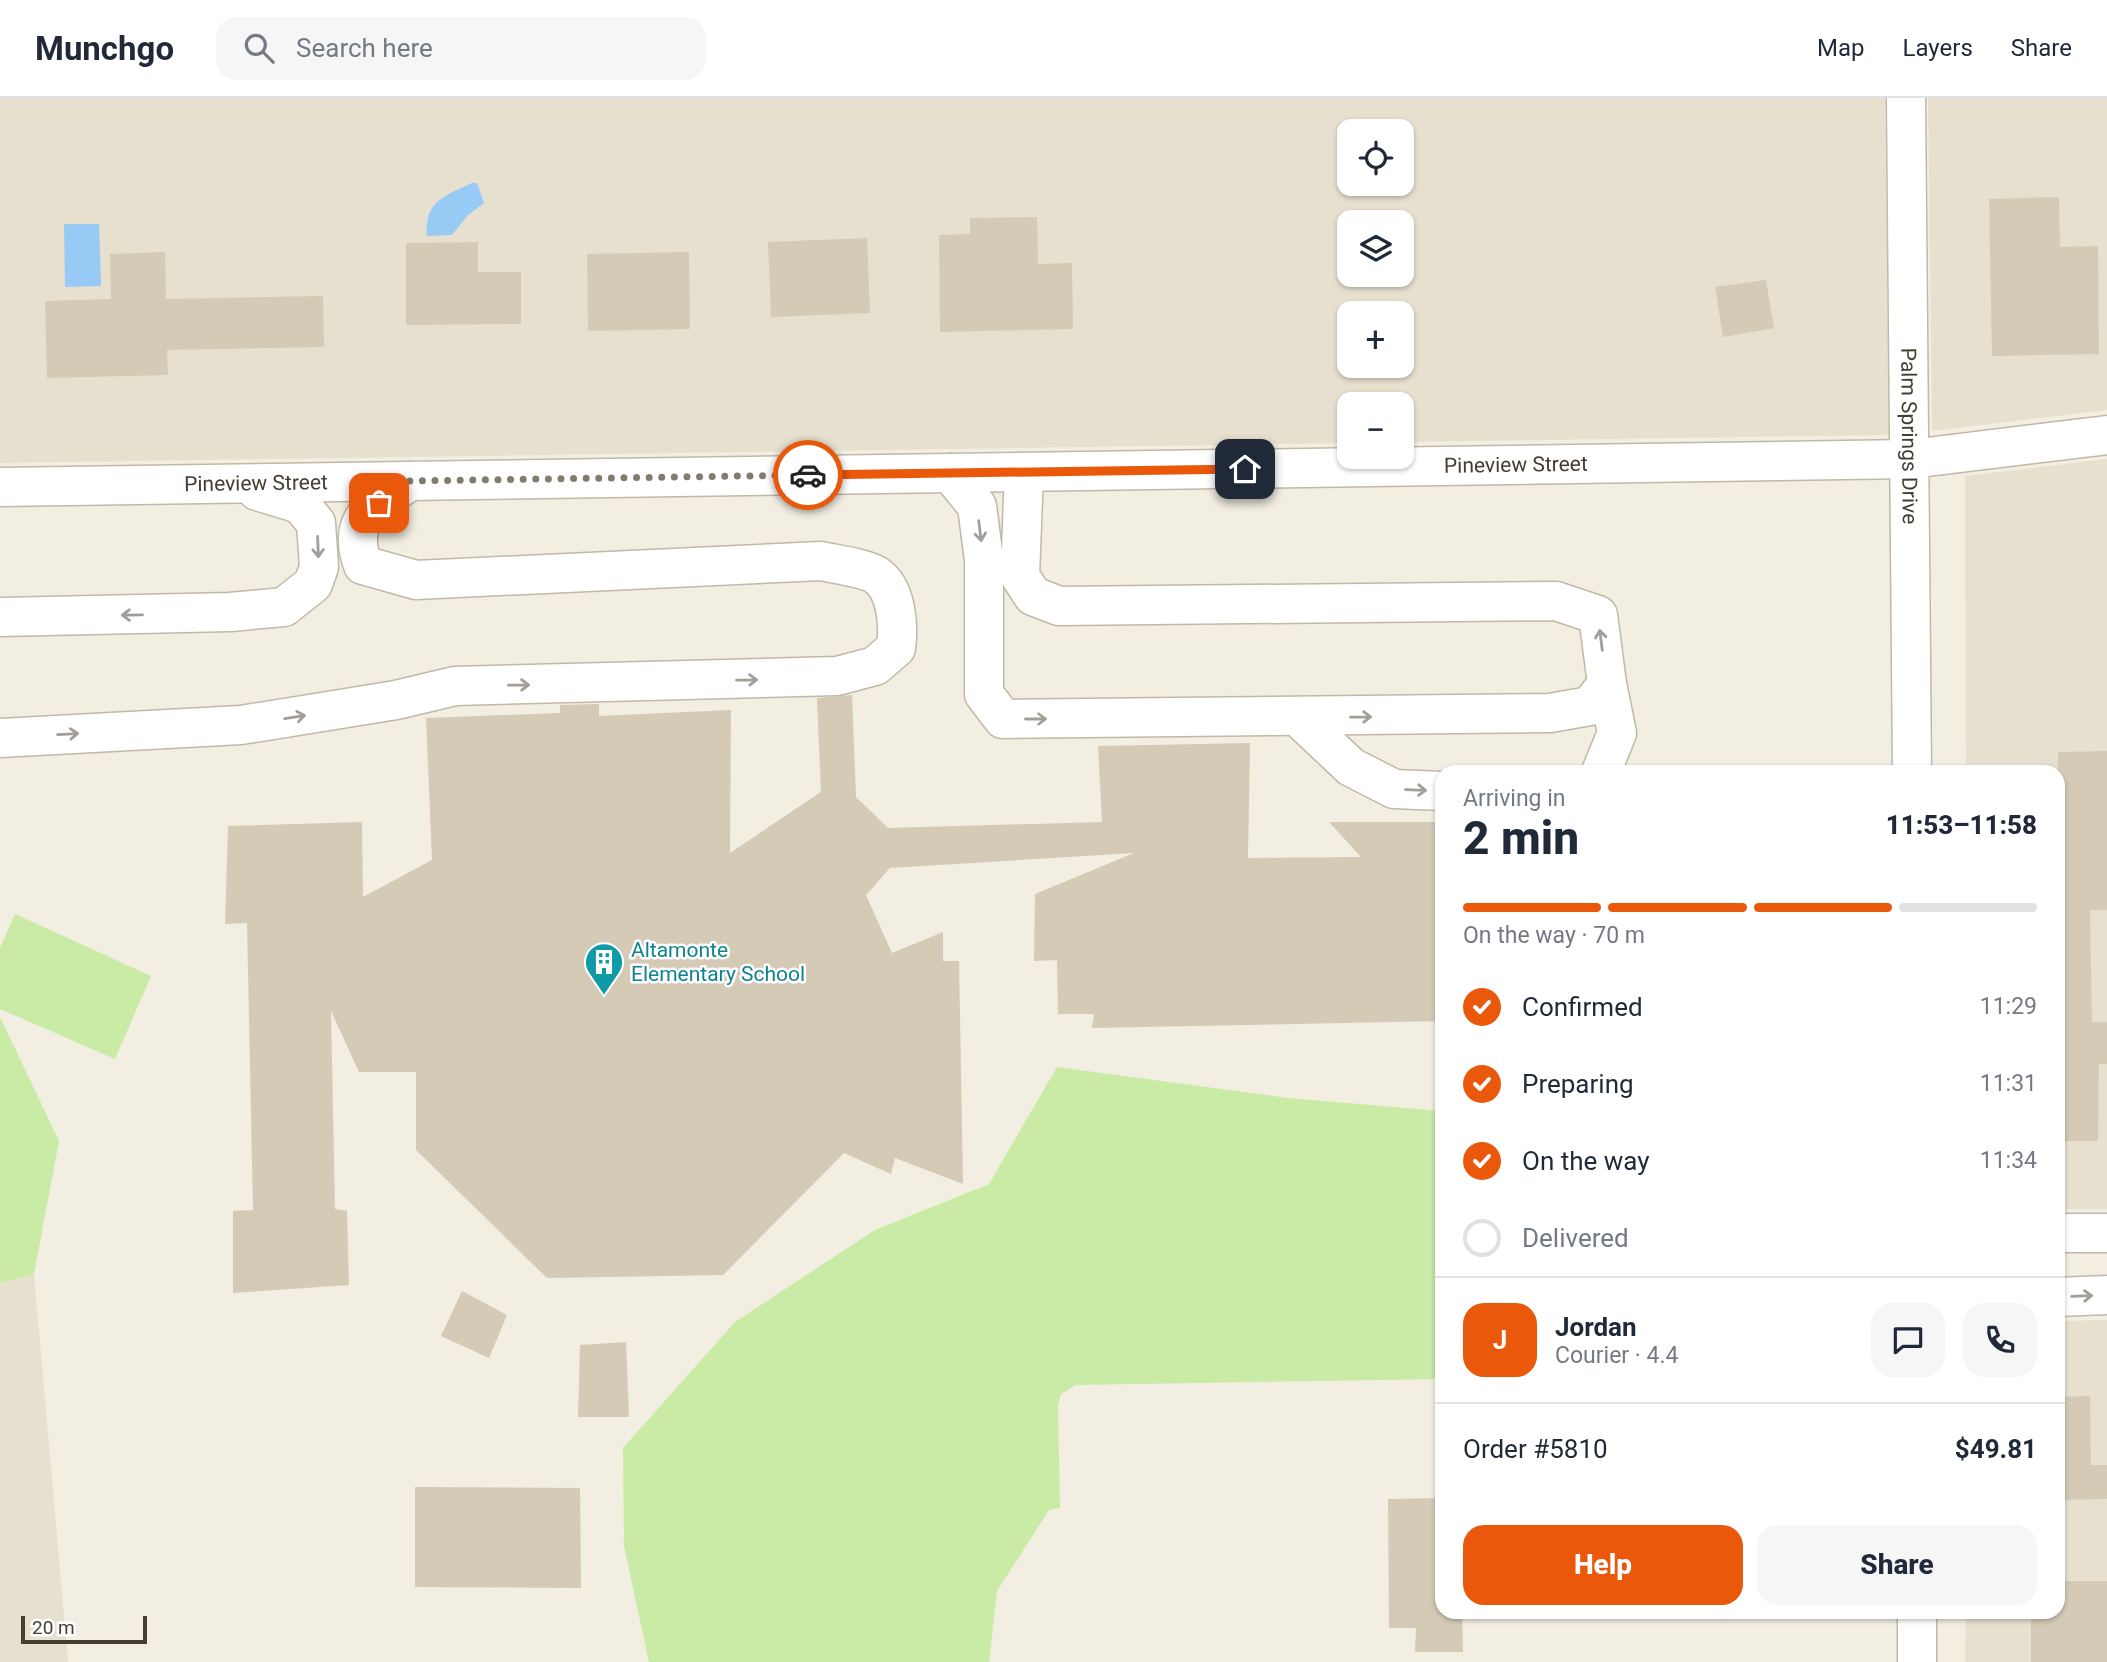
<!DOCTYPE html>
<meta charset="utf-8">
<style>
body{margin:0;font-family:Roboto,sans-serif;background:#f6f6f7;color:#1f2937;height:100vh;display:flex;flex-direction:column;font-size:26px;white-space:nowrap}
*{box-sizing:border-box;margin:0}
p{font-size:23px;color:#747a83}
.icon{flex:none;width:38px;height:38px;fill:none;stroke:currentColor;stroke-width:2;stroke-linecap:round;stroke-linejoin:round}
.map{position:relative;flex:1;overflow:hidden}
.panel{position:absolute;left:1435px;top:667px;width:630px;height:854px;display:flex;flex-direction:column;background:#fff;border-radius:21px;box-shadow:0 2px 5px #0004}
.panel>*{flex:none}
.tools{position:absolute;left:1337px;top:21px;display:grid;gap:14px}
.tools a{display:grid;place-items:center;width:77px;height:77px;border-radius:14px;background:#fff;box-shadow:0 2px 5px #0004;font-size:35px}
.scale{position:absolute;left:21px;bottom:18px;width:126px;box-sizing:border-box;padding-left:7px;border:4px solid #443e32;border-top:0;font-size:19px;line-height:24px;white-space:nowrap;color:#443e32;-webkit-text-stroke:5px #fff;paint-order:stroke}
.pin{position:absolute;display:grid;place-items:center;width:60px;height:60px;color:#fff;margin:-30px;border-radius:14px;box-shadow:0 4px 10px #0006}
.courier{position:absolute;display:grid;place-items:center;width:70px;height:70px;margin:-35px;border:5px solid #ea580c;border-radius:50%;background:#fff;color:#222;box-shadow:0 2px 9px #0007}
.head em{font-style:normal;font-weight:800}
.head div{display:flex;flex-direction:column-reverse}
.head{display:flex;align-items:center;justify-content:space-between;height:119px;padding:0 28px}
h1{font-size:46px;font-weight:800;line-height:52px}
.bar{display:grid;grid-template-columns:repeat(4,1fr);gap:10px 7px;align-content:center;height:84px;padding:0 28px}
.bar i{height:9px;border-radius:5px;background:#e0e1e3}
.bar .active{background:#ea580c}
.bar p{grid-column:span 4}
.line{display:flex;align-items:center;gap:18px;padding:0 28px;border-top:2px solid #e0e1e3}
.line div{flex:1}
.round{display:grid;place-items:center;flex:none;width:74px;height:74px;border-radius:21px;background:#f6f6f7}
ol{padding:0 28px;list-style:none}
li{display:flex;align-items:center;gap:21px;height:77px}
li p{margin-inline-start:auto}
li .icon{padding:7px;border-radius:50%;background:#ea580c;color:#fff;stroke-width:4}
li:last-child{color:#747a83}
li i{width:38px;height:38px;border:4px solid #e0e1e3;border-radius:50%}
.cta{display:flex;gap:14px;margin-top:auto;padding:14px 28px}
.cta a{flex:1;height:80px;border-radius:21px;background:#ea580c;color:#fff;font-size:28px;font-weight:800;line-height:80px;text-align:center}
.cta a+a{background:#f6f6f7;color:#1f2937}
header{display:flex;align-items:center;gap:42px;box-sizing:border-box;height:98px;padding:0 35px;background:#fff;border-bottom:2px solid #e0e1e3}
header strong{font-size:33px}
nav{display:flex;gap:38px;margin-inline-start:auto;font-size:24px}
.search{width:490px;height:63px;background:#f6f6f7;display:flex;align-items:center;gap:18px;box-sizing:border-box;padding:0 24px;border-radius:21px;color:#747a83;font-size:26px}
.map>svg:first-child{display:block}
</style>
<header>
<strong>Munchgo</strong>
<div class="search"><svg class="icon" aria-label="search" viewBox="0 0 24 24"><circle cx="10" cy="10" r="6"/><path d="M15 15l6 6"/></svg>Search here</div>
<nav><a>Map</a><a>Layers</a><a>Share</a></nav>
</header>
<div class="map">
<svg width="2107" height="1564" viewBox="0 0 2107 1564">
<rect width="100%" height="100%" fill="#f2eee1"/>
<g fill="#e7e0cf" fill-rule="evenodd">
<path d="M 0,0 L 1885,0 L 1889,337 L 1402,344 L 1402,306 L 1349,306 L 1349,345 L 0,365 ZM 1349,33 L 1402,33 L 1402,86 L 1349,86 ZM 1349,124 L 1402,124 L 1402,177 L 1349,177 ZM 1349,215 L 1402,215 L 1402,268 L 1349,268 Z"/>
<path d="M 1928,0 L 2107,0 L 2107,312 L 1932,333 Z"/>
<path d="M 2107,361 L 2107,1111 L 2058,1111 L 2058,674 L 1966,674 L 1965,378 Z"/>
<path d="M 34,1176 L 68,1564 L 0,1564 L 0,1185 Z"/>
<path d="M 2107,1222 L 2107,1564 L 1965,1564 L 1966,1514 L 2058,1514 L 2058,1223 Z"/>
</g>
<g fill="#c9eba6">
<path d="M 15,816 L 151,878 L 115,961 L 0,911 L 0,850 Z"/>
<path d="M 0,919 L 59,1043 L 34,1176 L 0,1185 Z"/>
<path d="M 1057,969 L 1288,1000 L 1442,1013 L 1442,1281 L 1076,1287 L 1061,1296 L 1058,1309 L 1060,1410 L 1049,1412 L 997,1493 L 989,1564 L 649,1564 L 624,1448 L 623,1350 L 735,1224 L 875,1132 L 989,1086 Z"/>
</g>
<g fill="#97cbf6">
<path d="M 472,85 L 477,85 L 484,105 L 468,117 L 452,137 L 427,138 C 424,103 445,98 472,85 Z"/>
<path d="M 64,126 L 99,126 L 101,188 L 65,189 Z"/>
</g>
<g fill="#d4cab6">
<path d="M 2059,99 L 2060,149 L 2098,148 L 2099,256 L 1992,258 L 1989,101 Z"/>
<path d="M 1037,119 L 1038,166 L 1072,165 L 1073,231 L 940,234 L 939,137 L 970,136 L 970,120 Z"/>
<path d="M 867,140 L 870,215 L 771,219 L 768,144 Z"/>
<path d="M 478,144 L 478,174 L 521,174 L 521,226 L 406,227 L 406,145 Z"/>
<path d="M 165,154 L 166,201 L 323,198 L 324,249 L 167,252 L 168,277 L 47,280 L 45,203 L 111,201 L 110,156 Z"/>
<path d="M 689,154 L 690,231 L 588,233 L 587,156 Z"/>
<path d="M 1766,182 L 1774,230 L 1723,239 L 1715,189 Z"/>
<path d="M 852,597 L 856,699 L 888,730 L 1102,724 L 1098,648 L 1250,645 L 1248,760 L 1361,759 L 1329,724 L 1442,724 L 1442,923 L 1092,930 L 1094,916 L 1058,916 L 1057,862 L 1034,863 L 1035,796 L 1134,755 L 890,770 L 866,797 L 892,855 L 943,834 L 943,863 L 959,863 L 963,1086 L 895,1060 L 891,1076 L 844,1055 L 723,1177 L 547,1180 L 416,1052 L 416,974 L 359,974 L 331,913 L 335,1111 L 347,1113 L 349,1187 L 233,1195 L 233,1113 L 253,1112 L 247,825 L 225,826 L 228,728 L 362,724 L 363,799 L 432,762 L 426,620 L 560,615 L 560,607 L 599,606 L 599,618 L 731,612 L 730,755 L 821,694 L 817,600 Z"/>
<path d="M 2107,653 L 2107,812 L 2090,812 L 2092,924 L 2107,924 L 2107,966 L 2099,966 L 2098,1043 L 2058,1043 L 2058,654 Z"/>
<path d="M 462,1193 L 507,1217 L 489,1260 L 441,1238 Z"/>
<path d="M 626,1244 L 629,1319 L 578,1319 L 580,1247 Z"/>
<path d="M 2090,1298 L 2091,1367 L 2107,1367 L 2107,1401 L 2058,1402 L 2058,1299 Z"/>
<path d="M 415,1389 L 580,1390 L 581,1490 L 415,1489 Z"/>
<path d="M 1442,1400 L 1442,1514 L 1462,1514 L 1463,1554 L 1415,1554 L 1416,1530 L 1389,1530 L 1388,1401 Z"/>
<path d="M 2058,1483 L 2107,1483 L 2107,1564 L 2031,1564 L 2031,1518 L 2057,1518 Z"/>
</g>
<g fill="none" stroke-linecap="round" stroke-linejoin="round">
<g stroke="#c1b9a6" stroke-width="41">
<g id="minor">
<path id="s1" d="M 1906,0 L 1912,674"/>
<path d="M 950,375 L 977,408 L 984,462 L 984,596 L 1003,621 L 1550,615 L 1590,608 L 1607,586 L 1598,517 L 1556,503 L 1059,508 L 1033,498 L 1020,478 L 1024,374"/>
<path id="s2" d="M 0,389 L 1911,361 L 2107,337"/>
<path d="M 0,519 L 230,514 L 284,509 L 313,486 L 319,469 L 316,425 L 300,406 L 257,393"/>
<path d="M 1299,620 L 1351,669 L 1394,691 L 1442,693"/>
<path d="M 0,640 L 241,627 L 396,602 L 455,588 L 837,578 L 875,568 L 896,550 C 899,528 897,491 876,477 C 865,470 834,466 821,463 L 416,482 L 363,467 C 345,419 376,407 410,383"/>
<path d="M 1601,674 L 1617,635 L 1606,581"/>
<path d="M 2058,1135 L 2107,1135"/>
<path d="M 2058,1199 L 2107,1197"/>
<path d="M 1917,1514 L 1917,1564"/>
</g>
</g>
<use href="#minor" stroke="#fff" stroke-width="38"/>
</g>
<defs><path id="oneway-shaft" d="M-6 0H5M1.5-3L5.5 0L1.5 3" fill="none" stroke-width="1.6" stroke-linecap="round" stroke-linejoin="round" transform="scale(1.75)"/></defs>
<g stroke="#a29e98">
<use href="#oneway-shaft" transform="translate(980 433) rotate(83)"/>
<use href="#oneway-shaft" transform="translate(318 449) rotate(88)"/>
<use href="#oneway-shaft" transform="translate(132 517) rotate(179)"/>
<use href="#oneway-shaft" transform="translate(1601 542) rotate(-97)"/>
<use href="#oneway-shaft" transform="translate(747 582) rotate(-1)"/>
<use href="#oneway-shaft" transform="translate(519 587) rotate(-1)"/>
<use href="#oneway-shaft" transform="translate(295 619) rotate(-9)"/>
<use href="#oneway-shaft" transform="translate(1361 619) rotate(-1)"/>
<use href="#oneway-shaft" transform="translate(1036 621)"/>
<use href="#oneway-shaft" transform="translate(68 636) rotate(-3)"/>
<use href="#oneway-shaft" transform="translate(1416 692) rotate(2)"/>
<use href="#oneway-shaft" transform="translate(2082 1198) rotate(-2)"/>
</g>
<g fill="none" stroke-linecap="round" stroke-linejoin="round">
<path stroke="#817c6f" stroke-width="7" stroke-dasharray="0 12.6" d="M 379,405 L 410,383 L 808,377"/>
<path stroke="#ea580c" stroke-width="9" d="M 808,377 L 1245,371"/>
</g>
<defs>
<g id="building-pin" transform="scale(2.0125)"><path d="M0 17L-7.5 6A9.5 9.5 0 1 1 7.5 6Z" fill="#0f9aa8" stroke="#fff"/><path d="M-4-6H4V6H1V3H-1V6H-4ZM-2.5-4.3h1.7v1.8h-1.7ZM.8-4.3h1.7v1.8H.8ZM-2.5-1h1.7V.8h-1.7ZM.8-1h1.7V.8H.8Z" fill="#fff"/></g>
</defs>
<g fill-rule="evenodd">
<use href="#building-pin" x="604" y="864"/>
</g>
<g text-anchor="middle" dominant-baseline="central" stroke-width="5" stroke-linejoin="round" paint-order="stroke">
<g font-size="21" fill="#443e32" stroke="#fff">
<text stroke="none"><textPath href="#s1" startOffset="338">Palm Springs Drive</textPath></text>
<text stroke="none"><textPath href="#s2" startOffset="1516">Pineview Street</textPath></text>
<text stroke="none"><textPath href="#s2" startOffset="256">Pineview Street</textPath></text>
</g>
<g font-size="21" fill="#0d838f" stroke="#fff" text-anchor="start">
<text x="631" y="852">Altamonte<tspan x="631" dy="24">Elementary School</tspan></text>
</g>
</g>
</svg>
<div class="tools">
<a><svg class="icon" aria-label="locate" viewBox="0 0 24 24"><circle cx="12" cy="12" r="6"/><path d="M12 2v4M12 18v4M2 12h4M18 12h4"/></svg></a>
<a><svg class="icon" aria-label="layers" viewBox="0 0 24 24"><path d="M12 4l9 5-9 5-9-5zM3 14l9 5 9-5"/></svg></a>
<a>+</a>
<a>−</a>
</div>
<div class="scale">20 m</div>
<div class="pin" style="left:379px;top:405px;background:#ea580c"><svg class="icon" aria-label="bag" viewBox="0 0 24 24"><path d="M5 8h14l-1 12H6zM9 8a3 3 0 0 1 6 0"/></svg></div>
<div class="pin" style="left:1245px;top:371px;background:#1f2937"><svg class="icon" aria-label="home" viewBox="0 0 24 24"><path d="M3 11l9-7 9 7M6 9v11h12V9"/></svg></div>
<div class="courier" style="left:808px;top:377px"><svg class="icon" aria-label="car" viewBox="0 0 24 24"><path d="M5 17H2v-5l4-1 3-4h7l3 4 3 1v5h-3M9 17h6M6 11h13"/><circle cx="7" cy="17" r="2"/><circle cx="17" cy="17" r="2"/></svg></div>
<section class="panel">
<div class="head"><div><h1>2 min</h1><p>Arriving in</p></div><em>11:53–11:58</em></div>
<div class="bar"><i class="active"></i><i class="active"></i><i class="active"></i><i></i><p>On the way · 70 m</p></div>
<ol>
<li><svg class="icon" aria-label="check" viewBox="0 0 24 24"><path d="M5 12l5 5 9-10"/></svg>Confirmed<p>11:29</p></li>
<li><svg class="icon" aria-label="check" viewBox="0 0 24 24"><path d="M5 12l5 5 9-10"/></svg>Preparing<p>11:31</p></li>
<li><svg class="icon" aria-label="check" viewBox="0 0 24 24"><path d="M5 12l5 5 9-10"/></svg>On the way<p>11:34</p></li>
<li><i></i>Delivered</li>
</ol>
<div class="line" style="height:126px"><b class="round" style="background:#ea580c;color:#fff">J</b><div><b>Jordan</b><p>Courier · 4.4</p></div><a class="round"><svg class="icon" aria-label="chat" viewBox="0 0 24 24"><path d="M4 5h16v11H9l-5 4z"/></svg></a><a class="round"><svg class="icon" aria-label="phone" viewBox="0 0 24 24"><path d="M5 4h4l2 5-3 2q2 4 5 5l2-3 5 2v4C11 20 4 13 5 4z"/></svg></a></div>
<div class="line" style="height:91px"><div>Order #5810</div><b>$49.81</b></div>
<div class="cta"><a>Help</a><a>Share</a></div>
</section>
</div>
